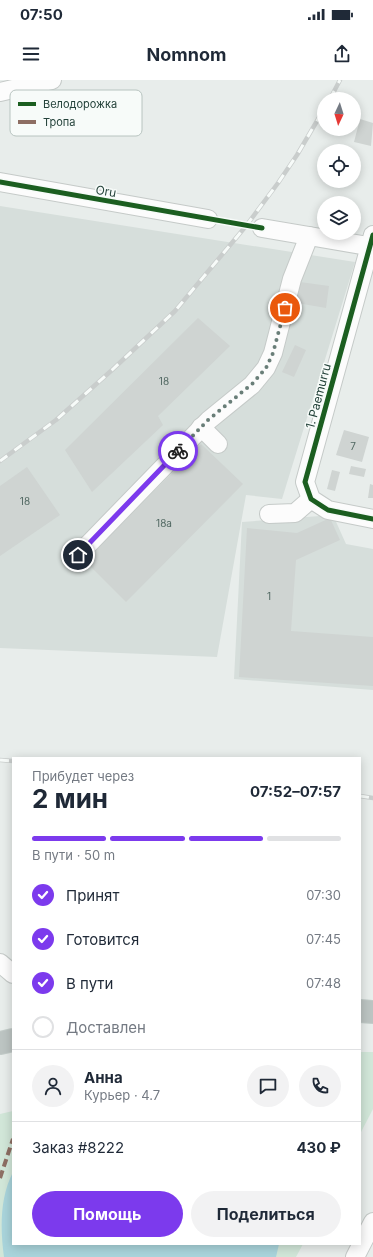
<!DOCTYPE html>
<html lang="ru">
<meta charset="utf-8">
<style>
body{margin:0;font-family:Inter,sans-serif;background:#f2f2f3;color:#1f2937;height:100vh;display:flex;flex-direction:column;font-size:15px;white-space:nowrap}
*{box-sizing:border-box;margin:0}
p{font-size:13px;color:#747a83}
.icon{flex:none;width:22px;height:22px;fill:none;stroke:currentColor;stroke-width:2;stroke-linecap:round;stroke-linejoin:round}
.map{position:relative;flex:1;overflow:hidden}
.panel{position:absolute;left:12px;top:677px;width:349px;height:488px;display:flex;flex-direction:column;background:#fff;border-radius:0px;box-shadow:0 2px 10px #0003}
.panel>*{flex:none}
.needle{width:26px;rotate:184deg}
.fabs{position:absolute;left:317px;top:12px;display:grid;gap:8px}
.fabs a{display:grid;place-items:center;width:44px;height:44px;border-radius:50%;background:#fff;box-shadow:0 2px 10px #0003;font-size:20px}
.pin{position:absolute;display:grid;place-items:center;width:34px;height:34px;color:#fff;margin:-17px;border:2px solid #fff;border-radius:50%;box-shadow:0 1px 4px #0007}
.courier{position:absolute;display:grid;place-items:center;width:40px;height:40px;margin:-20px;border:3px solid #7c3aed;border-radius:50%;background:#fff;color:#222;box-shadow:0 1px 5px #0007}
.summary em{font-style:normal;font-weight:700}
.summary div{display:flex;flex-direction:column-reverse}
.summary{display:flex;align-items:center;justify-content:space-between;height:68px;padding:0 20px}
h1{font-size:26px;font-weight:700;line-height:30px}
.bar{display:grid;grid-template-columns:repeat(4,1fr);gap:6px 4px;align-content:center;height:48px;padding:0 20px}
.bar i{height:5px;border-radius:3px;background:#e0e1e3}
.bar .on{background:#7c3aed}
.bar p{grid-column:span 4}
.line{display:flex;align-items:center;gap:10px;padding:0 20px;border-top:1px solid #e0e1e3}
.line div{flex:1}
.round{display:grid;place-items:center;flex:none;width:42px;height:42px;border-radius:21px;background:#f2f2f3}
ol{padding:0 20px;list-style:none}
li{display:flex;align-items:center;gap:12px;height:44px}
li p{margin-inline-start:auto}
li .icon{padding:4px;border-radius:50%;background:#7c3aed;color:#fff;stroke-width:4}
li:last-child{color:#747a83}
li i{width:22px;height:22px;border:2px solid #e0e1e3;border-radius:50%}
.action{display:flex;gap:8px;margin-top:auto;padding:8px 20px}
.action a{flex:1;height:46px;border-radius:24px;background:#7c3aed;color:#fff;font-size:16px;font-weight:700;line-height:46px;text-align:center}
.action a+a{background:#f2f2f3;color:#1f2937}
.status{display:flex;justify-content:space-between;align-items:center;height:28px;padding:0 20px;background:#fff;direction:ltr}
.status svg{height:11px;fill:currentColor}
header{display:flex;justify-content:space-between;align-items:center;height:52px;padding:0 20px;background:#fff;font-size:18px;font-weight:700}
.map>svg:first-child{display:block}
</style>
<div class="status"><b>07:50</b><svg viewBox="0 0 49 12"><path d="M0 12V9h3v3zM5 12V6h3v6zM10 12V3h3v9zM15 12V0h3v12zM26 1h20v11H26zM47 4h2v5h-2z"/></svg></div>
<header><svg class="icon" aria-label="menu" viewBox="0 0 24 24"><path d="M4 6h16M4 12h16M4 18h16"/></svg>Nomnom<svg class="icon" aria-label="share" viewBox="0 0 24 24"><path d="M12 15V3M7 8l5-5 5 5M5 13v7h14v-7"/></svg></header>
<div class="map">
<svg width="373" height="1177" viewBox="0 0 373 1177">
<rect width="100%" height="100%" fill="#e8edeb"/>
<g fill="#d6dedb">
<path d="M 0,126 L 355,182 L 282,419 L 246,415 L 217,577 L 0,568 Z"/>
<path d="M 333,435 L 346,464 L 373,469 L 373,610 L 234,599 L 242,442 Z"/>
</g>
<g fill="#d1e6d8">
<path d="M 360,972 L 373,972 L 373,1029 L 360,1054 Z"/>
<path d="M 13,1031 L 13,1164 L 303,1164 L 296,1177 L 0,1177 L 0,1034 Z"/>
</g>
<path fill="#a9d4db" d="M 13,1092 L 13,1164 L 279,1164 L 276,1177 L 4,1177 C 0,1148 0,1117 13,1092 Z"/>
<g fill="#cfd4d2">
<path d="M 360,39 L 373,43 L 371,66 L 354,62 Z"/>
<path d="M 300,202 L 329,206 L 326,228 L 297,223 Z"/>
<path d="M 198,238 L 230,266 L 158,336 L 163,345 L 92,412 L 65,370 Z"/>
<path d="M 295,265 L 306,270 L 294,297 L 282,292 Z"/>
<path d="M 344,350 L 369,357 L 362,382 L 336,375 Z"/>
<path d="M 201,364 L 243,404 L 126,522 L 85,481 Z"/>
<path d="M 351,386 L 366,389 L 364,397 L 349,394 Z"/>
<path d="M 27,387 L 60,435 L 0,476 L 0,406 Z"/>
<path d="M 332,390 L 340,392 L 335,411 L 327,409 Z"/>
<path d="M 370,404 L 373,405 L 373,418 L 368,418 Z"/>
<path d="M 330,438 L 340,460 L 296,480 L 291,551 L 373,557 L 373,606 L 239,597 L 247,448 L 297,453 Z"/>
</g>
<g fill="none" stroke-linecap="round" stroke-linejoin="round">
<g stroke="#c5cac8" stroke-width="20">
<g id="minor">
<path d="M 0,12 L 52,0"/>
<path d="M 0,102 L 208,139"/>
<path d="M 262,148 L 373,167"/>
<path d="M 373,155 L 305,402 L 311,419 L 328,430 L 373,439"/>
<path d="M 201,347 L 218,364"/>
<path d="M 269,434 L 295,433 L 311,419"/>
<path d="M 78,475 L 209,340 L 252,305 L 266,288 L 273,273 L 292,199 L 309,156"/>
<path d="M 0,883 L 13,894"/>
<path d="M 355,1177 L 373,1142"/>
</g>
</g>
<g stroke="#c3ccc9" stroke-width="24">
<g id="highway">
<path d="M 360,931 L 373,932"/>
<path d="M 0,963 L 13,960"/>
</g>
</g>
<use href="#minor" stroke="#fcfcfc" stroke-width="18"/>
<use href="#highway" stroke="#bcc4c2" stroke-width="22"/>
<g stroke="#c9cdcc" stroke-width="4.5">
<g id="rail">
<path d="M 330,19 L 340,0"/>
<path d="M 0,381 L 56,340 L 112,290 L 175,231 L 246,146 L 278,103 L 297,75 L 324,29"/>
<path d="M 0,680 L 13,681"/>
<path d="M 360,716 L 373,718"/>
</g>
</g>
<use href="#rail" stroke="#f7fbf9" stroke-width="3" stroke-dasharray="9" stroke-linecap="butt"/>
<path stroke="#8d6e63" stroke-width="4" stroke-dasharray="8 4" stroke-linecap="butt" d="M 0,1098 L 13,1059"/>
<g stroke="#f7fbf9" stroke-width="8">
<g id="cycleway">
<path d="M 0,102 L 262,148"/>
<path d="M 373,155 L 305,402 L 311,419 L 328,430 L 373,439"/>
</g>
</g>
<use href="#cycleway" stroke="#1b5e20" stroke-width="5"/>
</g>
<g fill="none" stroke-linecap="round" stroke-linejoin="round">
<path stroke="#697e78" stroke-width="4" stroke-dasharray="0 7.2" d="M 178,371 L 208,340 L 252,304 L 266,288 L 273,273 L 285,228"/>
<path stroke="#7c3aed" stroke-width="5" d="M 78,475 L 178,371"/>
</g>
<g text-anchor="middle" dominant-baseline="central" stroke-width="3" stroke-linejoin="round" paint-order="stroke">
<g font-size="10" fill="#506761">
<text x="164" y="301">18</text>
<text x="353" y="366">7</text>
<text x="25" y="421">18</text>
<text x="164" y="443">18a</text>
<text x="269" y="516">1</text>
</g>
<g font-size="12" fill="#24423a" stroke="#f7fbf9">
<text transform="translate(106 111) rotate(10)">Oru</text>
<text transform="translate(318 316) rotate(-75)">1. Paemurru</text>
</g>
</g>
<rect x="10" y="10" width="132" height="46" rx="6" fill="#f7fbf9" stroke="#b8c4c0" stroke-width="1"/>
<rect x="18" y="22" width="18" height="4" fill="#1b5e20"/>
<rect x="18" y="40" width="18" height="4" fill="#8d6e63"/>
<g font-size="11" fill="#24423a">
<text x="43" y="28">Велодорожка</text>
<text x="43" y="46">Тропа</text>
</g>
</svg>
<div class="fabs">
<a><svg class="needle" viewBox="-14 -14 28 28"><path d="M0-13l5 13h-10z" fill="#e53935"/><path d="M0 13l5-13h-10z" fill="#747a83"/></svg></a>
<a><svg class="icon" aria-label="locate" viewBox="0 0 24 24"><circle cx="12" cy="12" r="6"/><path d="M12 2v4M12 18v4M2 12h4M18 12h4"/></svg></a>
<a><svg class="icon" aria-label="layers" viewBox="0 0 24 24"><path d="M12 4l9 5-9 5-9-5zM3 14l9 5 9-5"/></svg></a>
</div>
<div class="pin" style="left:285px;top:228px;background:#ea580c"><svg class="icon" aria-label="bag" viewBox="0 0 24 24"><path d="M5 8h14l-1 12H6zM9 8a3 3 0 0 1 6 0"/></svg></div>
<div class="pin" style="left:78px;top:475px;background:#1f2937"><svg class="icon" aria-label="home" viewBox="0 0 24 24"><path d="M3 11l9-7 9 7M6 9v11h12V9"/></svg></div>
<div class="courier" style="left:178px;top:371px"><svg class="icon" aria-label="bike" viewBox="0 0 24 24"><circle cx="6" cy="16" r="4"/><circle cx="18" cy="16" r="4"/><path d="M6 16l4-8h5l3 8M10 8l3 8H6M13 5h3"/></svg></div>
<section class="panel">
<div class="summary"><div><h1>2 мин</h1><p>Прибудет через</p></div><em>07:52–07:57</em></div>
<div class="bar"><i class="on"></i><i class="on"></i><i class="on"></i><i></i><p>В пути · 50 m</p></div>
<ol>
<li><svg class="icon" aria-label="check" viewBox="0 0 24 24"><path d="M5 12l5 5 9-10"/></svg>Принят<p>07:30</p></li>
<li><svg class="icon" aria-label="check" viewBox="0 0 24 24"><path d="M5 12l5 5 9-10"/></svg>Готовится<p>07:45</p></li>
<li><svg class="icon" aria-label="check" viewBox="0 0 24 24"><path d="M5 12l5 5 9-10"/></svg>В пути<p>07:48</p></li>
<li><i></i>Доставлен</li>
</ol>
<div class="line" style="height:72px"><a class="round"><svg class="icon" aria-label="person" viewBox="0 0 24 24"><circle cx="12" cy="8" r="4"/><path d="M4 21q1-7 8-7t8 7"/></svg></a><div><b>Анна</b><p>Курьер · 4.7</p></div><a class="round"><svg class="icon" aria-label="chat" viewBox="0 0 24 24"><path d="M4 5h16v11H9l-5 4z"/></svg></a><a class="round"><svg class="icon" aria-label="phone" viewBox="0 0 24 24"><path d="M5 4h4l2 5-3 2q2 4 5 5l2-3 5 2v4C11 20 4 13 5 4z"/></svg></a></div>
<div class="line" style="height:52px"><div>Заказ #8222</div><b>430 ₽</b></div>
<div class="action"><a>Помощь</a><a>Поделиться</a></div>
</section>
</div>
